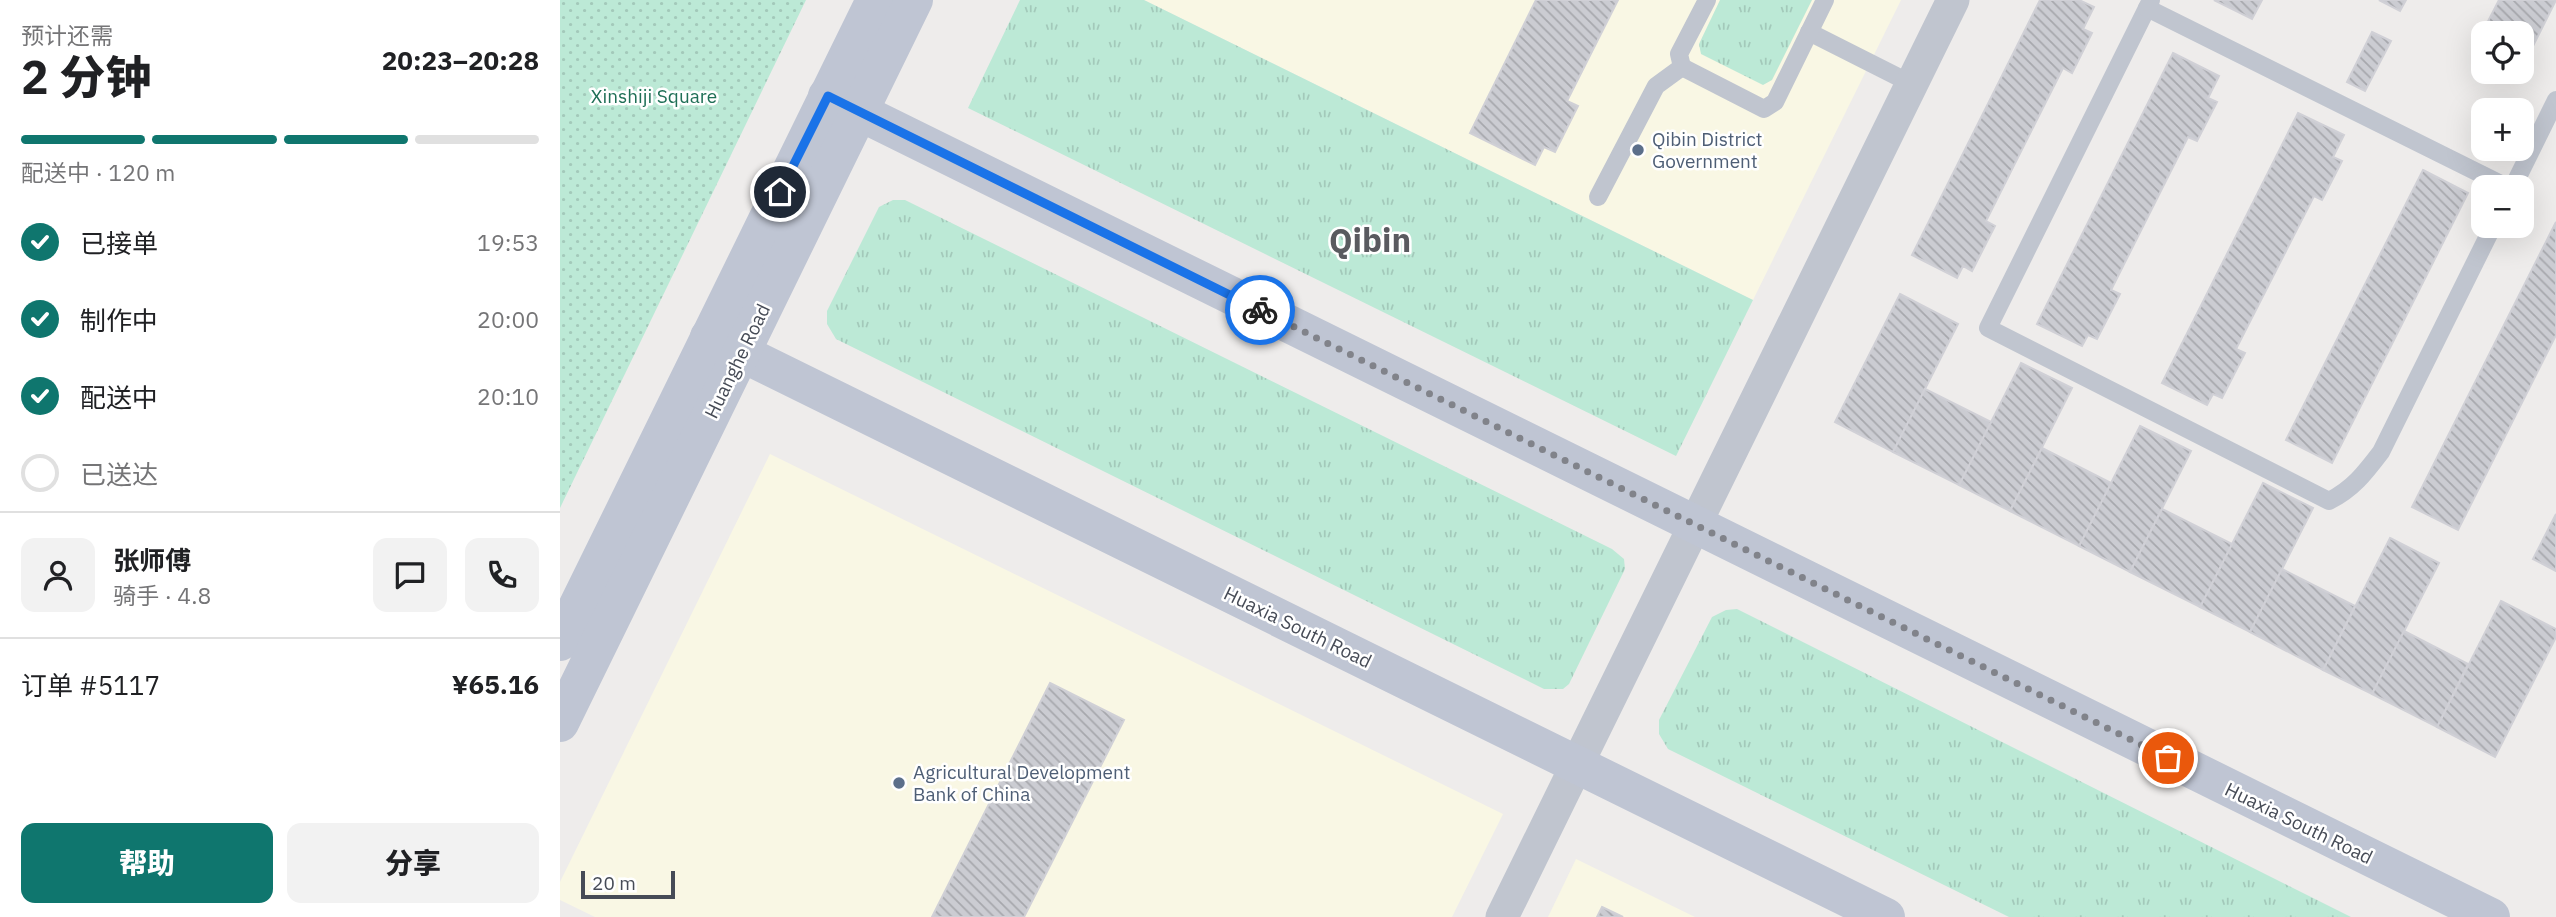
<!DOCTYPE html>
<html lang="zh">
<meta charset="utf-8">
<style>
body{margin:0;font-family:"IBM Plex Sans","Noto Sans SC",sans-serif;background:#f2f2f2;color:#202124;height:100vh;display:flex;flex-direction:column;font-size:26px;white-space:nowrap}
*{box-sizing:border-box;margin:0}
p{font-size:23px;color:#757577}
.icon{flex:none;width:38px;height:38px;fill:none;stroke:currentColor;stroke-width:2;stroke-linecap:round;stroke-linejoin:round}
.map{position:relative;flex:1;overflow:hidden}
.details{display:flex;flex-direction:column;background:#fff;width:560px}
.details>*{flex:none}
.controls{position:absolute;left:1911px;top:21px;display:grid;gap:14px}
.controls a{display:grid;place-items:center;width:63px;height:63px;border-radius:14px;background:#fff;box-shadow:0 7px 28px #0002;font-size:35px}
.scale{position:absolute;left:21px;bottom:18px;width:94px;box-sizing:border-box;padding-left:7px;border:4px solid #464b56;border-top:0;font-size:19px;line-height:24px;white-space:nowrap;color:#464b56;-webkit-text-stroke:5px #fff;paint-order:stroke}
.pin{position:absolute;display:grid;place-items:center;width:60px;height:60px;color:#fff;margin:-30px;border:4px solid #fff;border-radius:50%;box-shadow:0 2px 7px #0007}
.courier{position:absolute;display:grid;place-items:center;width:70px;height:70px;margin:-35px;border:5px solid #1a73e8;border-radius:50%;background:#fff;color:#222;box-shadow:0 2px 9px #0007}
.head em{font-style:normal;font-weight:800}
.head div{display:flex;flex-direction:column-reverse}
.head{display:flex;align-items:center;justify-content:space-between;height:119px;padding:0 21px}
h1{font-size:46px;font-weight:800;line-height:52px}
.bar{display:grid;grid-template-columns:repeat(4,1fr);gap:10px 7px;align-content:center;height:84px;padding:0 21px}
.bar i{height:9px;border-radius:5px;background:#e0e0e0}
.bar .selected{background:#0f766e}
.bar p{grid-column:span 4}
.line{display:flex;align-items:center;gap:18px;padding:0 21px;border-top:2px solid #e0e0e0}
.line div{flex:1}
.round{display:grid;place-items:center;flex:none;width:74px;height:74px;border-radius:14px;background:#f2f2f2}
ol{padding:0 21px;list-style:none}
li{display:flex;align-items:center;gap:21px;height:77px}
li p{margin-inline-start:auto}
li .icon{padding:7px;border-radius:50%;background:#0f766e;color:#fff;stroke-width:4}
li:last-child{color:#757577}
li i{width:38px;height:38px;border:4px solid #e0e0e0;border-radius:50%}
.primary-button{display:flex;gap:14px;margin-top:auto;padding:14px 21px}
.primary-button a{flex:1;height:80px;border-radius:14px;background:#0f766e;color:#fff;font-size:28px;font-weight:800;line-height:80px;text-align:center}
.primary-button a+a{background:#f2f2f2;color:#202124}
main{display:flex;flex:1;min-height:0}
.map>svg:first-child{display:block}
</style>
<main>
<section class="details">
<div class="head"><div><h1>2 分钟</h1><p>预计还需</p></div><em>20:23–20:28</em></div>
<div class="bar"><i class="selected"></i><i class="selected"></i><i class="selected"></i><i></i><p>配送中 · 120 m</p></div>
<ol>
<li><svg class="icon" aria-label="check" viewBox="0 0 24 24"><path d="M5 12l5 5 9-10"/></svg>已接单<p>19:53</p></li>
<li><svg class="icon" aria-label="check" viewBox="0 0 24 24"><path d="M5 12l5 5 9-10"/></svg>制作中<p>20:00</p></li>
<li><svg class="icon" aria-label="check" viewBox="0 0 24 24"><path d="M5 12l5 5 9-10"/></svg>配送中<p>20:10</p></li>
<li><i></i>已送达</li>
</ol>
<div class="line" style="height:126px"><a class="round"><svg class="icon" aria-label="person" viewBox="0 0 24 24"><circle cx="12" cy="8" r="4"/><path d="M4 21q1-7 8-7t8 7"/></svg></a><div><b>张师傅</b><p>骑手 · 4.8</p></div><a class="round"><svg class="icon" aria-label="chat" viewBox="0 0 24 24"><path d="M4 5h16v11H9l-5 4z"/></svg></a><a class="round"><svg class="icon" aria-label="phone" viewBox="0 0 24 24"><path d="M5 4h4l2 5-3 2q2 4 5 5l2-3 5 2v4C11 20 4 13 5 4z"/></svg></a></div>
<div class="line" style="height:91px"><div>订单 #5117</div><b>¥65.16</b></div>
<div class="primary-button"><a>帮助</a><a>分享</a></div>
</section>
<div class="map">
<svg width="1996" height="917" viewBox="0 0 1996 917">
<defs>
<pattern id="grass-tufts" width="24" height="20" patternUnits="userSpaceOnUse" patternTransform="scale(1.75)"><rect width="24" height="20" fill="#bce9d6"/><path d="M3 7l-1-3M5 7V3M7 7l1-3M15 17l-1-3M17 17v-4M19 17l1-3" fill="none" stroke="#a3c9ba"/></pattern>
<pattern id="park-dots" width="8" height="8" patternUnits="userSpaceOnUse" patternTransform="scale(1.75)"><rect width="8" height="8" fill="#bce9d6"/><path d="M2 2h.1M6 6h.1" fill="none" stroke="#a3c9ba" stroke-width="1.8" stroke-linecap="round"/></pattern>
<pattern id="building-back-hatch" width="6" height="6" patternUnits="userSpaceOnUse" patternTransform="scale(1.75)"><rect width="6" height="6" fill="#cbccd2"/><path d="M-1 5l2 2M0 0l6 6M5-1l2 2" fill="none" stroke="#a7a8ad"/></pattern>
</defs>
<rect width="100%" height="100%" fill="#eeeceb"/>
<g fill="#f9f7e4">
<path d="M 584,0 L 1341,0 L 1193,300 Z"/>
<path d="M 210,454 L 943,814 L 892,917 L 35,917 L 0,900 L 0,882 Z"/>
<path d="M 1016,859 L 1135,917 L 988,917 Z"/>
</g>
<g fill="url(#grass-tufts)">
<path d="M 460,0 L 584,0 L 1193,300 L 1116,456 L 408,108 Z"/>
<path d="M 1160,0 L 1252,0 L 1212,80 L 1203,85 L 1141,54 L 1139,44 Z"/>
<path d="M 333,200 L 345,200 L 1052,549 L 1064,559 L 1065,569 L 1009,684 L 1003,689 L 984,689 L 276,339 L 267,324 L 267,311 L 319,207 Z"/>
<path d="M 1177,609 L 1791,917 L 1449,917 L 1108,749 L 1099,734 L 1099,720 L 1152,617 L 1166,610 Z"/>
</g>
<path fill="url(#park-dots)" d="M 0,0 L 246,0 L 0,508 Z"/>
<g fill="url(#building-back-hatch)" stroke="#d0d0d6" stroke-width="2">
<path d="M 976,0 L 1058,0 L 1007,101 L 1018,106 L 995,152 L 984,147 L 975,165 L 910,133 Z"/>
<path d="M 1480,0 L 1519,0 L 1534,7 L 1523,29 L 1532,33 L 1512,73 L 1503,68 L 1426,221 L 1435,226 L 1412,271 L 1403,266 L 1397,278 L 1352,255 Z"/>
<path d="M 1654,0 L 1702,0 L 1692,19 Z"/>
<path d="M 1819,0 L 1846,0 L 1840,11 Z"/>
<path d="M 1939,0 L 1996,0 L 1967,58 L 1962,56 L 1962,33 L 1921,35 Z"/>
<path d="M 1812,32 L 1831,41 L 1805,91 L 1787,82 Z"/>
<path d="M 1613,53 L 1659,76 L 1648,98 L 1657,102 L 1637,141 L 1628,137 L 1551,290 L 1560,294 L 1537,339 L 1528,335 L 1522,346 L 1477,324 Z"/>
<path d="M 1738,113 L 1784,135 L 1773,157 L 1782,161 L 1762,200 L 1754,196 L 1676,349 L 1685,353 L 1662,398 L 1653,394 L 1647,405 L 1602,383 Z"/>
<path d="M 1863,170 L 1908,193 L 1772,463 L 1726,440 Z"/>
<path d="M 1996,222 L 1996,335 L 1898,530 L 1852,507 Z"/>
<path d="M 1340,294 L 1398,324 L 1333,452 L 1275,422 Z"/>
<path d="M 1461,363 L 1512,388 L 1450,511 L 1399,485 Z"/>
<path d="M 1365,389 L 1431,422 L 1399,485 L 1333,452 Z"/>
<path d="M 1580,426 L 1631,451 L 1570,572 L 1519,546 Z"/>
<path d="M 1482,448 L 1551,483 L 1519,546 L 1450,511 Z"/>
<path d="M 1703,483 L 1753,508 L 1690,632 L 1640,607 Z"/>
<path d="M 1602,509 L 1672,544 L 1640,607 L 1570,572 Z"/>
<path d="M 1996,514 L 1996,571 L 1973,559 Z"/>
<path d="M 1830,538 L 1879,563 L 1812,694 L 1763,670 Z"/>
<path d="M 1722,569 L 1795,606 L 1763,670 L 1690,632 Z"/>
<path d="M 1941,601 L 1996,629 L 1996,637 L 1935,757 L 1877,727 Z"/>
<path d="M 1844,631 L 1908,664 L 1877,727 L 1812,694 Z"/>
<path d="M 490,683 L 564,720 L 464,917 L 372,917 Z"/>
<path d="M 1042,907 L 1063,917 L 1037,917 Z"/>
</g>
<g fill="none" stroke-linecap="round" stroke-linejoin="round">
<g stroke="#c0c5cf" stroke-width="18">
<path d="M 1591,0 L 1428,328 L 1769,501 C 1793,489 1805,473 1821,452 L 1933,226"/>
<path d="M 1587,8 L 1947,187"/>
<path d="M 1249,32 L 1352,84"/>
<path d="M 1122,67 L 1204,109 L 1215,102 L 1265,0"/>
<path d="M 1122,67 L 1119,54 L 1147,0"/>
<path d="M 1953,187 L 1996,100"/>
<path d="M 1038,197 L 1096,86 L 1122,67"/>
</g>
<path stroke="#c0c5cf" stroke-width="33" d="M 942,917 L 1393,0"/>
<g stroke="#bfc5d3" stroke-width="38">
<path d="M 267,96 L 1931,917"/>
<path d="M 149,337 L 1326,917"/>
<path d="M 0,642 L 315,0"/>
<path d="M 0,723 L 354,0"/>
</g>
</g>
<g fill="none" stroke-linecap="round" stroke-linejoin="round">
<path stroke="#81838a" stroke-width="7" stroke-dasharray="0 12.6" d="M 700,310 L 1608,758"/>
<path stroke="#1a73e8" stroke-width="9" d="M 220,192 L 268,96 L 700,310"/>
</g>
<g fill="#5c6f8a" stroke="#fff" stroke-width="2.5">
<circle cx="1078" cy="150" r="7"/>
<circle cx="339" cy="783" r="7"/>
</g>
<g text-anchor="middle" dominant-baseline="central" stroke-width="5" stroke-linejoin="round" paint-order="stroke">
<g font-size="19" fill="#1f6f56" stroke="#fff">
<text x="94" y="96">Xinshiji Square</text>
</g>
<g font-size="19" fill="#4e5e75" stroke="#fff" text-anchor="start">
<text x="1092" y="139">Qibin District<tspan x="1092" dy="22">Government</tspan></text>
<text x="353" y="772">Agricultural Development<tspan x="353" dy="22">Bank of China</tspan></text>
</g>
<g font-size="19" fill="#464b56" stroke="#fff">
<text transform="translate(177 361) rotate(-64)">Huanghe Road</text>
<text transform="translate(738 627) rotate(26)">Huaxia South Road</text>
<text transform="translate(1739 823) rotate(26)">Huaxia South Road</text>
</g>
<g font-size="33" font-weight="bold" fill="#595a5f" stroke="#fff">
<text x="810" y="239">Qibin</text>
</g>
</g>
</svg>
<div class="controls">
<a><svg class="icon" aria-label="locate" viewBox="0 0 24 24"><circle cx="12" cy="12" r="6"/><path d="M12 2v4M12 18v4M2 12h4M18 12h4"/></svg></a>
<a>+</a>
<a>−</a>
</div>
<div class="scale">20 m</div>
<div class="pin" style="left:1608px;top:758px;background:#ea580c"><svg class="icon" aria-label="bag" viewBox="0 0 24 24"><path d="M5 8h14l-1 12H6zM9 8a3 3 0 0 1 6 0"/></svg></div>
<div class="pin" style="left:220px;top:192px;background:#1f2937"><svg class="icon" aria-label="home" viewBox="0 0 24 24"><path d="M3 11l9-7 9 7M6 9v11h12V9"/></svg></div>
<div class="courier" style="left:700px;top:310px"><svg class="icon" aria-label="bike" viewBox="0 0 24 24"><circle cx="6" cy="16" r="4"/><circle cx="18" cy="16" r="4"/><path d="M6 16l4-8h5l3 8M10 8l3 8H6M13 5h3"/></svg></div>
</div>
</main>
